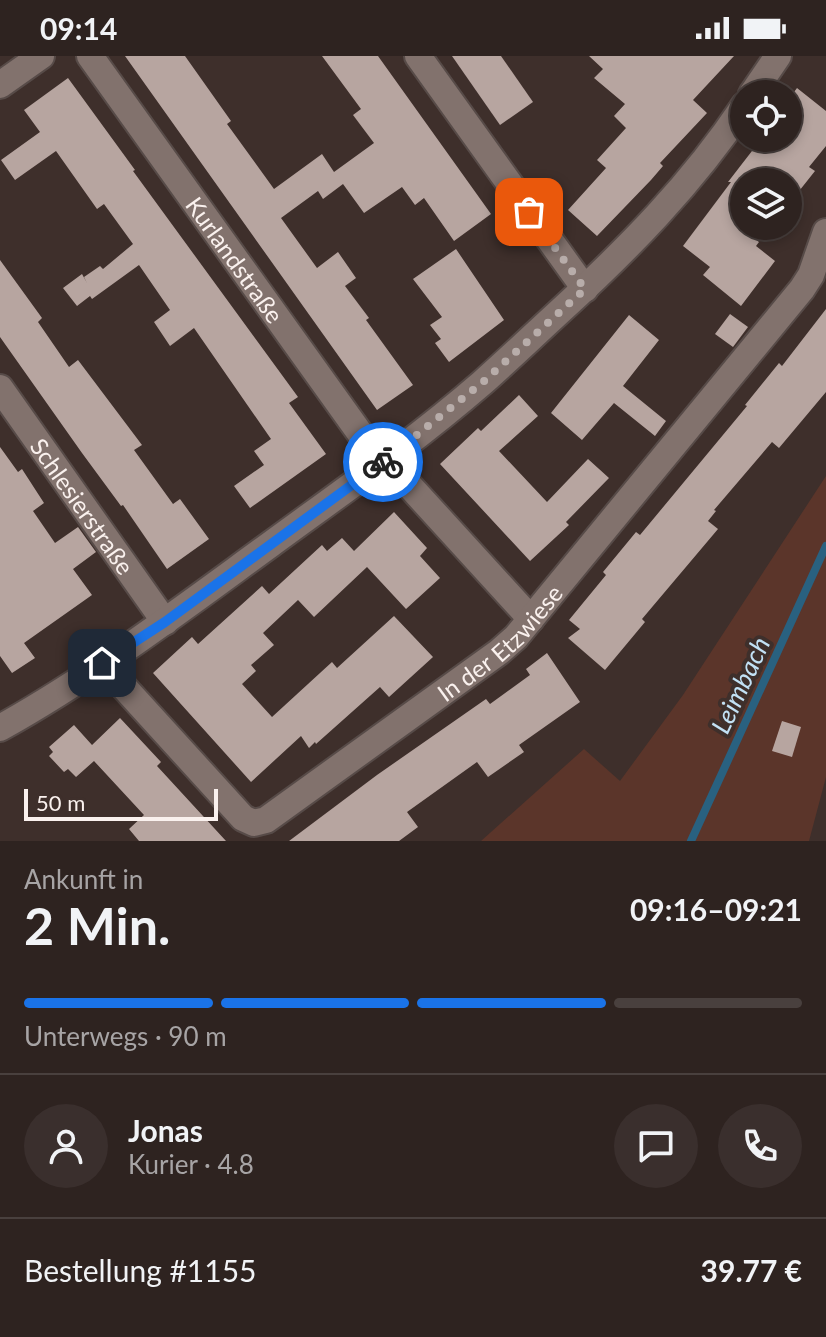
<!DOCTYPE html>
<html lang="de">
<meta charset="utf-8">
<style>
body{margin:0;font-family:Lato,sans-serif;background:#3a2f2d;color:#f1f3f6;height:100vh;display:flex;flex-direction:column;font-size:30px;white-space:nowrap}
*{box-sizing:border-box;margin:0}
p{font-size:26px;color:#a7a4a5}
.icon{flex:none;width:44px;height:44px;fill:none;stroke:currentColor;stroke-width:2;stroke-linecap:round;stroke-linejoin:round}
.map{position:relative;height:785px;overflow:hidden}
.panel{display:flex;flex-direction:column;background:#2e2320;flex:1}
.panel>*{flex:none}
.controls{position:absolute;left:730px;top:24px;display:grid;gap:16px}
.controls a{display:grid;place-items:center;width:72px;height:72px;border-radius:50%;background:#2e2320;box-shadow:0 4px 12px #0003,0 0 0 2px #49403e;font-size:40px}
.scale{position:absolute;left:24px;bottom:20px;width:194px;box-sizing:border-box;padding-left:8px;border:4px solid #faf1ee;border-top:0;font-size:22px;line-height:28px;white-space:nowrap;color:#faf1ee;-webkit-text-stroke:6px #3e2f2b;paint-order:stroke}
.pin{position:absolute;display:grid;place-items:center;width:68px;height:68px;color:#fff;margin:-34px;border-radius:16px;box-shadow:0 4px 12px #0006}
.courier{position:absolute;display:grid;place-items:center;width:80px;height:80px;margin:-40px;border:6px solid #1a73e8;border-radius:50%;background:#fff;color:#222;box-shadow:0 2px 10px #0007}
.overview em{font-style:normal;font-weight:700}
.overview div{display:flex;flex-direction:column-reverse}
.overview{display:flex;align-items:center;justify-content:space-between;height:136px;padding:0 24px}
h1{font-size:52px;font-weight:700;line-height:60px}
.bar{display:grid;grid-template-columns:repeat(4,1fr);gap:12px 8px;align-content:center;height:96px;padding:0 24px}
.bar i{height:10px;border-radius:6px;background:#49403e}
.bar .active{background:#1a73e8}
.bar p{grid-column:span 4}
.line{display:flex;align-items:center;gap:20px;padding:0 24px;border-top:2px solid #49403e}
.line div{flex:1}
.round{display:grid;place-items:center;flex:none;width:84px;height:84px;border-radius:42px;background:#3a2f2d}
.status{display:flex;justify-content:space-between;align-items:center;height:56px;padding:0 40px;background:#2e2320;direction:ltr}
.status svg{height:22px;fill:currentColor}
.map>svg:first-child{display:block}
</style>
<div class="status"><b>09:14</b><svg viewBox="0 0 49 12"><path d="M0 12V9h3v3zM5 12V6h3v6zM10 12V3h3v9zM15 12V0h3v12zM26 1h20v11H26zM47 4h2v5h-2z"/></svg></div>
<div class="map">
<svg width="826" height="785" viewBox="0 0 826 785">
<rect width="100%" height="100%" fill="#3e2f2b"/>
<path fill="#5b352a" d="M 826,420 L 826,721 L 809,785 L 481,785 L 584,693 L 620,725 L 683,639 Z"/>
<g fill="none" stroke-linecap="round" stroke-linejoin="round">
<path stroke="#296180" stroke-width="8" d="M 691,785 L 826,490"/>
</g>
<g fill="#b7a5a0">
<path d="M 125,0 L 185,0 L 231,65 L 227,68 L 274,133 L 322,98 L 334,116 L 374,87 L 353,59 L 361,53 L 322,0 L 378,0 L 491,158 L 454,185 L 424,142 L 415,149 L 402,131 L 364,157 L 343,128 L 323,143 L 318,135 L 281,162 L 317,212 L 338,196 L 356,222 L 345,230 L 369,262 L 366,264 L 413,329 L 377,354 Z"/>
<path d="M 452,0 L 501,0 L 533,46 L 500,69 Z"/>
<path d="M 589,0 L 734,0 L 693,44 L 707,57 L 660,107 L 663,110 L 651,124 L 597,180 L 568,154 L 606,112 L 597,104 L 626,72 L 614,60 L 625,48 L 594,22 L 603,13 Z"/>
<path d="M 68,22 L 135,114 L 133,115 L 298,341 L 289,347 L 326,398 L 250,452 L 234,430 L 264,409 L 254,395 L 271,383 L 194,272 L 170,290 L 154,266 L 170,254 L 139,209 L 92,243 L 90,240 L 77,250 L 63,232 L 82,218 L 87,227 L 84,221 L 100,210 L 103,213 L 133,188 L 104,148 L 97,153 L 56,95 L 15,124 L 1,104 L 40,76 L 24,54 Z"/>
<path d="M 797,32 L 826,55 L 826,90 L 809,111 L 815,115 L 788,149 L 788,126 L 744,126 L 744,174 L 759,186 L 756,190 L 775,205 L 741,250 L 703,219 L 710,211 L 683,190 L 731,126 L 728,126 L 762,82 L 788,82 L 788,44 Z"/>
<path d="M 456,193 L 504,264 L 449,306 L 435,287 L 441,283 L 430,269 L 442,261 L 413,223 Z"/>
<path d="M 0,204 L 42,262 L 38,266 L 69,311 L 78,304 L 142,389 L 134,394 L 173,448 L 180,443 L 209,483 L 167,513 L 123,449 L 121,450 L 82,397 L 0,281 Z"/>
<path d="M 826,253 L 826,336 L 779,392 L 772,386 L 714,454 L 716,455 L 708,465 L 718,473 L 642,563 L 645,566 L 605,614 L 568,582 L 580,573 L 569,564 L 606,519 L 603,516 L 636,476 L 640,479 L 747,350 L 745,349 L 779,307 L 782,310 Z"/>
<path d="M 730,258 L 748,271 L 733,291 L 715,278 Z"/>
<path d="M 629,259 L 659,284 L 623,330 L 666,365 L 655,380 L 614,347 L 582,384 L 551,357 Z"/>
<path d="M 519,339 L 538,360 L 499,395 L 547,446 L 588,403 L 609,422 L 566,466 L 569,469 L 530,505 L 440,408 L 478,372 L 481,375 Z"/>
<path d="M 0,391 L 18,416 L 22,413 L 44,447 L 33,455 L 55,487 L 78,471 L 96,496 L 73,513 L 92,539 L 24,587 L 35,602 L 12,617 L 0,600 Z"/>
<path d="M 394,456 L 427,492 L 420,500 L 440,522 L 406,553 L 367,511 L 314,561 L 298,544 L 263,577 L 274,589 L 251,609 L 256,615 L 242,628 L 272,661 L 332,606 L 337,612 L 394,560 L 433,601 L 389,641 L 380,631 L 316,688 L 315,686 L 309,692 L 301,680 L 251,726 L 153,617 L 192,581 L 198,588 L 262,530 L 269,538 L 322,489 L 327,495 L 342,482 L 354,495 Z"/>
<path d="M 547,597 L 580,646 L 519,689 L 524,696 L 488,721 L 477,706 L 407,756 L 418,771 L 399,785 L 289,785 L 377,719 L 486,643 L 490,648 L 530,619 L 526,613 Z"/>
<path d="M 120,662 L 161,706 L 157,710 L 226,785 L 139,785 L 129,773 L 144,759 L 94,705 L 76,721 L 68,713 L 64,716 L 49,700 L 53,696 L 49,691 L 74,669 L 92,689 Z"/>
<path d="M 782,665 L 801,671 L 792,701 L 772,695 Z"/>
</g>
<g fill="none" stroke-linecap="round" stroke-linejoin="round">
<g stroke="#574b48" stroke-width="30">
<g id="street">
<path id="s1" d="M 90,0 L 382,408"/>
<path d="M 418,0 L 585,233"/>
<path d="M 0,29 L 41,0"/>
<path d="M 752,38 L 778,0"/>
<path id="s2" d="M 0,332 L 165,566"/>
<path d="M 386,404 L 531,563"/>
<path id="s3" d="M 102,607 L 243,762 L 254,767 L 266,764 L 499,596 L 516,581 L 802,233 L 811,219 L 826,176"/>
<path d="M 0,672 C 95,619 183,552 271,488 C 342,436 415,385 482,327 C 508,304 533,280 558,257 C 627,194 692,128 744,50"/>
</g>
</g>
<use href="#street" stroke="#82726d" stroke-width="26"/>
</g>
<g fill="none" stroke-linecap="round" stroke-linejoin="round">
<path stroke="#b8adaa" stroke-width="8" stroke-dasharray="0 14.4" d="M 383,406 L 483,326 L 585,233 L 529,156"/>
<path stroke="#1a73e8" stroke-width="10" d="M 102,607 L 165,566 L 383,406"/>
</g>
<g text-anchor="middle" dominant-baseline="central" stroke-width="8" stroke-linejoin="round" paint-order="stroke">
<g font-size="24" fill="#faf1ee" stroke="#3e2f2b">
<text stroke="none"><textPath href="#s1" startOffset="250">Kurlandstraße</textPath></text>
<text stroke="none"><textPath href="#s2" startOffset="144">Schlesierstraße</textPath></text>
<text stroke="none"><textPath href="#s3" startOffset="528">In der Etzwiese</textPath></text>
</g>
<g font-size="26" font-style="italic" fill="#c2e1f5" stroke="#3e2f2b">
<text transform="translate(740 629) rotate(-65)">Leimbach</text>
</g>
</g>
</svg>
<div class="controls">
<a><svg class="icon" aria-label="locate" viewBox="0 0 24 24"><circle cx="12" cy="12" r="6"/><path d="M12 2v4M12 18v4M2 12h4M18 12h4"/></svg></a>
<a><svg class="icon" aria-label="layers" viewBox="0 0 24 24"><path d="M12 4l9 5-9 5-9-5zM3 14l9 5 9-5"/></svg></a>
</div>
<div class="scale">50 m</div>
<div class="pin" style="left:529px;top:156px;background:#ea580c"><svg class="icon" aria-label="bag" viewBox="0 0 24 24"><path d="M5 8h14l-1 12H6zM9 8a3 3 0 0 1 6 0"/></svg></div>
<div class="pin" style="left:102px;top:607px;background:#1f2937"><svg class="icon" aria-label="home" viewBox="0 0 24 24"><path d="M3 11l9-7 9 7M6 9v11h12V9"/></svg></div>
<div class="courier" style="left:383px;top:406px"><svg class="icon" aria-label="bike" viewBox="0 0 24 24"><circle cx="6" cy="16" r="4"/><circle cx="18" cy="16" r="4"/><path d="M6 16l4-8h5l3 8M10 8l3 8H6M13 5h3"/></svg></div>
</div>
<section class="panel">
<div class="overview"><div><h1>2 Min.</h1><p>Ankunft in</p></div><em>09:16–09:21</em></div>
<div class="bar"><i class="active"></i><i class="active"></i><i class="active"></i><i></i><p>Unterwegs · 90 m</p></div>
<div class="line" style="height:144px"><a class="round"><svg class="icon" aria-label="person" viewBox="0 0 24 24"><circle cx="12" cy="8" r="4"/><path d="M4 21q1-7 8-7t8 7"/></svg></a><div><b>Jonas</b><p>Kurier · 4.8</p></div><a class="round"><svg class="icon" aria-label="chat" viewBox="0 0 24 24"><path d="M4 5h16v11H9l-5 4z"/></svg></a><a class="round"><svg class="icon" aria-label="phone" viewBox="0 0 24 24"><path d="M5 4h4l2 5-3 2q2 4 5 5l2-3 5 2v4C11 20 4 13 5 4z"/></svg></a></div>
<div class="line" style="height:104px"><div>Bestellung #1155</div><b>39.77 €</b></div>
</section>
